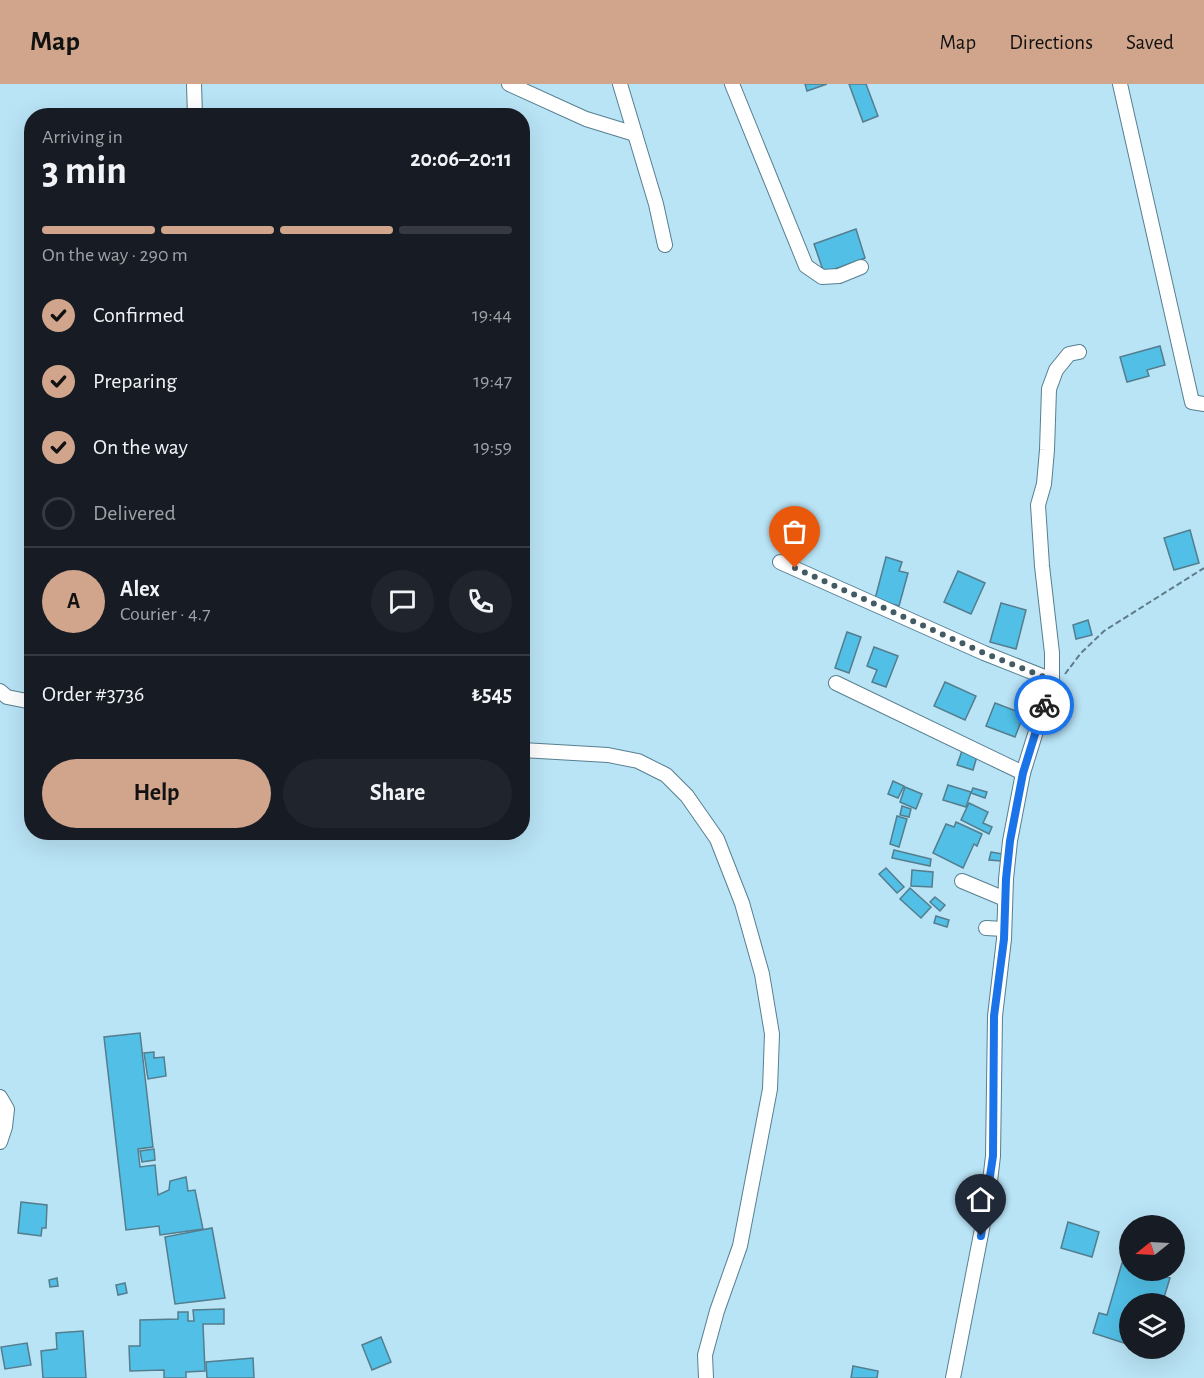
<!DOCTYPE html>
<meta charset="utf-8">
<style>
body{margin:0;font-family:"Alegreya Sans",sans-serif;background:#20242c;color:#f1f3f6;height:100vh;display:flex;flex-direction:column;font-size:22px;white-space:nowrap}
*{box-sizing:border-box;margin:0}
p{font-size:20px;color:#9ea1a6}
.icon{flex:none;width:33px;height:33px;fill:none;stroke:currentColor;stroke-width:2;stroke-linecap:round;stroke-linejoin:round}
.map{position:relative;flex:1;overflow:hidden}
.drawer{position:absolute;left:24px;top:24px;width:506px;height:732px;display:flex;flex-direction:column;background:#171b24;border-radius:24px;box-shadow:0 6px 24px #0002}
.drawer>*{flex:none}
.needle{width:39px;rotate:252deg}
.buttons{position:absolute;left:1119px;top:1131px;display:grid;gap:12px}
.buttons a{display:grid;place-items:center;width:66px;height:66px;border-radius:50%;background:#171b24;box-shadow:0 6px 24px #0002;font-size:30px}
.pin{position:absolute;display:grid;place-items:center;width:51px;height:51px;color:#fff;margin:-62px -26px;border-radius:50% 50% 50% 0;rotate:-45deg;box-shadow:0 0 6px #0007}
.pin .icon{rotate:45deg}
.courier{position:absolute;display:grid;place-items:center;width:60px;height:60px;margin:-30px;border:4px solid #1a73e8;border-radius:50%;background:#fff;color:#222;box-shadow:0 2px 8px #0007}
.head em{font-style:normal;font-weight:700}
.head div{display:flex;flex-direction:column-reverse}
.head{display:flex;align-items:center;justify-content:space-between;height:102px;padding:0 18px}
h1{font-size:39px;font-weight:700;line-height:45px}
.bar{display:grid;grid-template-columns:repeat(4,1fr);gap:9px 6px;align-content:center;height:72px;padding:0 18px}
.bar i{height:8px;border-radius:4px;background:#363941}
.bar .on{background:#d1a58c}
.bar p{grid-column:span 4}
.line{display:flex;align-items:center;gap:15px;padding:0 18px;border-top:2px solid #363941}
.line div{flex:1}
.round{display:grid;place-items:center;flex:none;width:63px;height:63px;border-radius:32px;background:#20242c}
ol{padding:0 18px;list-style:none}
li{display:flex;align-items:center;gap:18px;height:66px}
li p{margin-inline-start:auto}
li .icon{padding:6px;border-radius:50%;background:#d1a58c;color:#111;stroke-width:4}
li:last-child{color:#9ea1a6}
li i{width:33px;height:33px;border:3px solid #363941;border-radius:50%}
.primary-button{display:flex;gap:12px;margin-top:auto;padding:12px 18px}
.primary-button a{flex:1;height:69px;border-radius:36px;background:#d1a58c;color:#111;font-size:24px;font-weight:700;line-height:69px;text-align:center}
.primary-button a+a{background:#20242c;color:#f1f3f6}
header{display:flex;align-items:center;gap:36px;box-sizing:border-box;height:84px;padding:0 30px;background:#d1a58c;color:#111}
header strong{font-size:28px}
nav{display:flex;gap:33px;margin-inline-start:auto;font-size:21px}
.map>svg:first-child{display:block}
</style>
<header>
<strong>Map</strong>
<nav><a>Map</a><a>Directions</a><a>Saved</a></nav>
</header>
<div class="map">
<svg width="1204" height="1294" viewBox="0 0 1204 1294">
<rect width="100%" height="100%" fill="#b9e4f6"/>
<g fill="#51bfe6" stroke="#547d8d" stroke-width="1.5">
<path d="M 805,0 L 827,0 L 807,7 Z"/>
<path d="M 849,0 L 866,0 L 878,32 L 863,38 Z"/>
<path d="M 856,145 L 865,174 L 824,189 L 814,160 Z"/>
<path d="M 1160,262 L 1165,281 L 1147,286 L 1149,292 L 1127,298 L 1120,273 Z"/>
<path d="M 1190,446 L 1199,479 L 1174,486 L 1164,454 Z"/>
<path d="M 886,473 L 902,478 L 899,487 L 908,489 L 899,522 L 875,515 Z"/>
<path d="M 958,487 L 985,499 L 971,530 L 944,518 Z"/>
<path d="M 1001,519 L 1026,526 L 1016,565 L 990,558 Z"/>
<path d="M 1088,536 L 1092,551 L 1076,555 L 1073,541 Z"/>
<path d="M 847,548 L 861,553 L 849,589 L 835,584 Z"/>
<path d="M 874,563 L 898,572 L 886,603 L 872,598 L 877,586 L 867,582 Z"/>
<path d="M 945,598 L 976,612 L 965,636 L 934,622 Z"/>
<path d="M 995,619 L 1024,630 L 1015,653 L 986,642 Z"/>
<path d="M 963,664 L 978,669 L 973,686 L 957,681 Z"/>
<path d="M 893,697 L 904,702 L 898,714 L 888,710 Z"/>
<path d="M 948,701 L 971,708 L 966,723 L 943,716 Z"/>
<path d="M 905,703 L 922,710 L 916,725 L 900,718 Z"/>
<path d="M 973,704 L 987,708 L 985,714 L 971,709 Z"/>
<path d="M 969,719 L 988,728 L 983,739 L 992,743 L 989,750 L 961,736 Z"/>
<path d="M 902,722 L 911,725 L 909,733 L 900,731 Z"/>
<path d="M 897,732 L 907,735 L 899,763 L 890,760 Z"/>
<path d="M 956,738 L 982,750 L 977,762 L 974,760 L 963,784 L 933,769 L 946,740 L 954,743 Z"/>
<path d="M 894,766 L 931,775 L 930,782 L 892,774 Z"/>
<path d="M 991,768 L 1003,770 L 1001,777 L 989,776 Z"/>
<path d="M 886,784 L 904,803 L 897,809 L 879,790 Z"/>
<path d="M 912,786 L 933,788 L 932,803 L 911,802 Z"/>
<path d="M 910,804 L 931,823 L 921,834 L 900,815 Z"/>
<path d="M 935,813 L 945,821 L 940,827 L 930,818 Z"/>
<path d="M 936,832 L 949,836 L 947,843 L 934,839 Z"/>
<path d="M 140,949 L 153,1063 L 138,1065 L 140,1083 L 155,1081 L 158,1111 L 169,1106 L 170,1097 L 186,1093 L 188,1107 L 195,1106 L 203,1145 L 160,1151 L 159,1142 L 126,1146 L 104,953 Z"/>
<path d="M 154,968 L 154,974 L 164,973 L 166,992 L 148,995 L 144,969 Z"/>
<path d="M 154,1065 L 155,1076 L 142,1078 L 140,1067 Z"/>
<path d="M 21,1118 L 47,1121 L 46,1144 L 42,1144 L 41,1152 L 18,1149 Z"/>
<path d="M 1068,1138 L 1099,1148 L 1092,1173 L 1061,1164 Z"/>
<path d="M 212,1144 L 225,1214 L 175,1220 L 165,1153 Z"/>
<path d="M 1122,1179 L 1130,1181 L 1130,1186 L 1146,1186 L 1170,1194 L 1162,1220 L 1130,1220 L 1130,1261 L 1093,1249 L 1099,1229 L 1107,1231 Z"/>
<path d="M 57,1194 L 58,1202 L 50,1203 L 49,1196 Z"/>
<path d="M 125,1199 L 127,1209 L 118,1211 L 116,1201 Z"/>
<path d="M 224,1225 L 224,1240 L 203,1240 L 205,1287 L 186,1288 L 186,1294 L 164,1294 L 164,1286 L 130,1287 L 129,1262 L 140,1262 L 140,1236 L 178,1235 L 178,1228 L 188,1228 L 188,1237 L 194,1237 L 193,1226 Z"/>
<path d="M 83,1247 L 86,1294 L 43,1294 L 41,1267 L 57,1265 L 56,1249 Z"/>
<path d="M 381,1253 L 391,1278 L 372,1286 L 362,1261 Z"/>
<path d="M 27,1259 L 31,1281 L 5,1285 L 1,1263 Z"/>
<path d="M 253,1274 L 254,1294 L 207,1294 L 206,1278 Z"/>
<path d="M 853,1282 L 878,1287 L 877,1294 L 851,1294 Z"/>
</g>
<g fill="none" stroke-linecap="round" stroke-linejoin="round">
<g stroke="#577f90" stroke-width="16">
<g id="minor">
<path d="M 194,0 L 195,32"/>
<path d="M 509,0 L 586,35 L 635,50"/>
<path d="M 620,0 L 656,120 L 665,161"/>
<path d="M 732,0 L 806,182 L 822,193 L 839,192 L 861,183"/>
<path d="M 1120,0 L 1192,318 L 1204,320"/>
<path d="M 780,478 L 984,569 L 1052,596"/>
<path d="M 836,599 L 1023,689"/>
<path d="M 0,607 L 7,613 L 32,618"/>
<path d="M 522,666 L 608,671 L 638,677 L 666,691 L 687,712 L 717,755 L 742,819 L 762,890 L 772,950 L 770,1005 L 740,1162 L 717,1227 L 705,1271 L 706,1294"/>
<path d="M 962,797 L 1005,815"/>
<path d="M 986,844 L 1004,845"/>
<path d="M 0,1013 L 7,1025 L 5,1043 L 0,1058"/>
<path d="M 953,1294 L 988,1114 L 993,1072 L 995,932 L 1004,855 L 1006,795 L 1010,757 L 1023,689 L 1052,596 L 1052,569 L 1042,482 L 1038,421 L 1044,400 L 1047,366 L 1049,305 L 1056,286 L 1069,270 L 1079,268"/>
</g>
</g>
<path stroke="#5f7c88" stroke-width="2" stroke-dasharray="6 3" stroke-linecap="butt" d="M 1065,590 L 1081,569 L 1104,547 L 1204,484"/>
<use href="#minor" stroke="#fff" stroke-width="14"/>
</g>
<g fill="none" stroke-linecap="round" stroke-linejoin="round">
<path stroke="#435b65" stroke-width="6" stroke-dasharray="0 10.8" d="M 795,484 L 984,569 L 1052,596 L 1044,621"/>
<path stroke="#1a73e8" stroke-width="8" d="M 981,1152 L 993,1072 L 994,932 L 1004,855 L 1006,795 L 1010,757 L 1023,689 L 1044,621"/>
</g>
</svg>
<div class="buttons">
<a><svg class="needle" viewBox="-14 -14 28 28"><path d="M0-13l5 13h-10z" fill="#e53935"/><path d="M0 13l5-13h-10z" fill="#9ea1a6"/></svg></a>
<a><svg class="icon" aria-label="layers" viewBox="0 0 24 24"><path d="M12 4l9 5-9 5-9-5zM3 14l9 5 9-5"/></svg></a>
</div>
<div class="pin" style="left:795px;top:484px;background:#ea580c"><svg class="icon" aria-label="bag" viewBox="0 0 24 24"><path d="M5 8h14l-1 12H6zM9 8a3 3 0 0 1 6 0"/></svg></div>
<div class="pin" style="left:981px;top:1152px;background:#1f2937"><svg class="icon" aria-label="home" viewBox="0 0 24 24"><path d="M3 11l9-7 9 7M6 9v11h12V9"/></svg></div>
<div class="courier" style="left:1044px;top:621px"><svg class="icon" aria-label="bike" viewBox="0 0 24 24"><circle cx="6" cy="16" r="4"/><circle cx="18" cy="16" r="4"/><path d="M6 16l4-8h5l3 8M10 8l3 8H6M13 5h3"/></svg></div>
<section class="drawer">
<div class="head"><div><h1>3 min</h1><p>Arriving in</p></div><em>20:06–20:11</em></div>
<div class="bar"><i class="on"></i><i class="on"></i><i class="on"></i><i></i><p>On the way · 290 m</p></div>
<ol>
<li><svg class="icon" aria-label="check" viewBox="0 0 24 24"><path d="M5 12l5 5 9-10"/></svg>Confirmed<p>19:44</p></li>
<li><svg class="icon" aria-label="check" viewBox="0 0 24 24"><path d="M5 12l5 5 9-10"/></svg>Preparing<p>19:47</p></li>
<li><svg class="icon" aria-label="check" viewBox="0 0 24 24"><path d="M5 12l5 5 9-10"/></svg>On the way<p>19:59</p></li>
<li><i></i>Delivered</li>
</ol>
<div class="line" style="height:108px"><b class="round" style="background:#d1a58c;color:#111">A</b><div><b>Alex</b><p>Courier · 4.7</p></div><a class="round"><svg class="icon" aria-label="chat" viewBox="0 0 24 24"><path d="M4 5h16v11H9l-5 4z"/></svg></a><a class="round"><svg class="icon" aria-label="phone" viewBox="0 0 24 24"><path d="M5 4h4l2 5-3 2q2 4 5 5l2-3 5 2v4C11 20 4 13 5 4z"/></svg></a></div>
<div class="line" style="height:78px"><div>Order #3736</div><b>₺545</b></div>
<div class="primary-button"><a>Help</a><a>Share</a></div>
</section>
</div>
